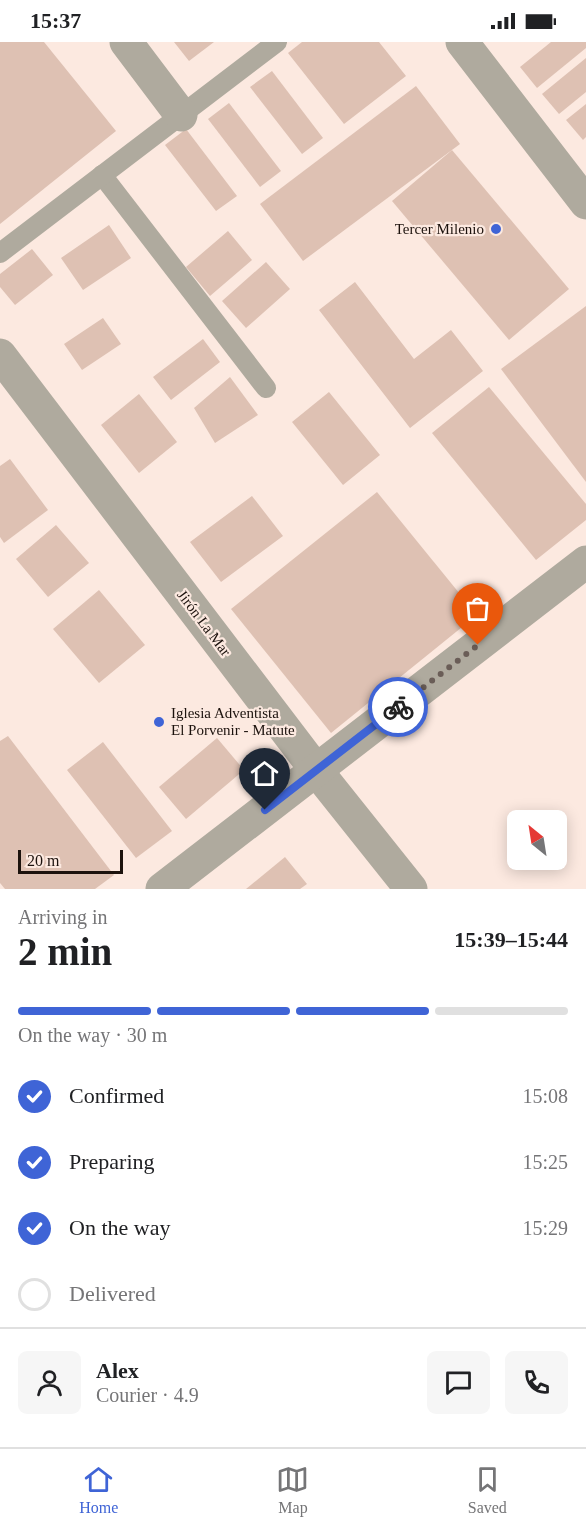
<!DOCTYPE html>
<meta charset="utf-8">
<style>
body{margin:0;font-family:Georgia,serif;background:#f6f6f6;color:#202124;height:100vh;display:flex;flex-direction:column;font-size:22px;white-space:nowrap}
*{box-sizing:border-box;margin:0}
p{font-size:20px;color:#757577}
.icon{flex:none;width:33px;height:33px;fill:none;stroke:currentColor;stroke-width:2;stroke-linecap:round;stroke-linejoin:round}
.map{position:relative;height:847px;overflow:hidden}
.drawer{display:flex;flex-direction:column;background:#fff;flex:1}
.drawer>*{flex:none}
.needle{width:39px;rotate:330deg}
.fabs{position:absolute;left:507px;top:768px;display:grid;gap:12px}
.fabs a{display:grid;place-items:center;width:60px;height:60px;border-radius:9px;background:#fff;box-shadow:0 3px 15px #0003;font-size:30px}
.scale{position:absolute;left:18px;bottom:15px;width:105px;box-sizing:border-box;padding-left:6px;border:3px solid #1c120d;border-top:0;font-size:16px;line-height:21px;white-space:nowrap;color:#1c120d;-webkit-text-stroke:4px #fce9e0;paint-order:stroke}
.pin{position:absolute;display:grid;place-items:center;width:51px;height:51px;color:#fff;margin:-62px -26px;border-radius:50% 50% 50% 0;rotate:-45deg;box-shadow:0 0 6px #0007}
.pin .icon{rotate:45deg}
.courier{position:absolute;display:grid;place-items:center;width:60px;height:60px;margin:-30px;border:4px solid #3f64d6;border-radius:50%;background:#fff;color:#222;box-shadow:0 2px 8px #0007}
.head em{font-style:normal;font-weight:800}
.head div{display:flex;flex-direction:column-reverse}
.head{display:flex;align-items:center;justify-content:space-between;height:102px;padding:0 18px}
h1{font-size:39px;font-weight:800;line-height:45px}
.bar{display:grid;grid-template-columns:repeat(4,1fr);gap:9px 6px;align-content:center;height:72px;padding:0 18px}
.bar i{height:8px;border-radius:4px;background:#e0e0e0}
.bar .selected{background:#3f64d6}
.bar p{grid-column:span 4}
.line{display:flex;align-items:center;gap:15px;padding:0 18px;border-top:2px solid #e0e0e0}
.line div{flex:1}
.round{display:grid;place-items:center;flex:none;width:63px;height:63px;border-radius:9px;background:#f6f6f6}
ol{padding:0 18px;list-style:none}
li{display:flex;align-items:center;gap:18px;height:66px}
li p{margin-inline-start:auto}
li .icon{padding:6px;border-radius:50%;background:#3f64d6;color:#fff;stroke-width:4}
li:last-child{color:#757577}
li i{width:33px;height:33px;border:3px solid #e0e0e0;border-radius:50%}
.status{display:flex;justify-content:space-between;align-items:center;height:42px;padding:0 30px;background:#fff;direction:ltr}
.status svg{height:16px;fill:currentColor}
.tabs{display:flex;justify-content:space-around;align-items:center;height:84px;border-top:2px solid #e0e0e0;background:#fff;font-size:16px;color:#757577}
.tabs a{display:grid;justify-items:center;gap:3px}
.tabs .selected{color:#3f64d6}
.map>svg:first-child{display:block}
</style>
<div class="status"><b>15:37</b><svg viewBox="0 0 49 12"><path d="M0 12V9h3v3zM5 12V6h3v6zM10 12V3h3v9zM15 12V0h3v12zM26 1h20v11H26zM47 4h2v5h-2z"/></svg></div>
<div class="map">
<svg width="586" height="847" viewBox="0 0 586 847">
<rect width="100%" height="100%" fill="#fce9e0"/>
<g fill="#dec1b3">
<path d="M 0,0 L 44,0 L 116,89 L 0,182 Z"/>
<path d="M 174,0 L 214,0 L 189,19 Z"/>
<path d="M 302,0 L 379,0 L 406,34 L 344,82 L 288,11 Z"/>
<path d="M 551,0 L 586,0 L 586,6 L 537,46 L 520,25 Z"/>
<path d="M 586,16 L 586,50 L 559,72 L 542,52 Z"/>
<path d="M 272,29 L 323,96 L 302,112 L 250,45 Z"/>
<path d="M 416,44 L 460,102 L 303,219 L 260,162 Z"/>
<path d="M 229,61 L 281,129 L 260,145 L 208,77 Z"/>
<path d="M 586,62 L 586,95 L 583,98 L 566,78 Z"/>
<path d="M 186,87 L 237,154 L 216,169 L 165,103 Z"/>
<path d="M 452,108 L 569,247 L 509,298 L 392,159 Z"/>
<path d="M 109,183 L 131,216 L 83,248 L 61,216 Z"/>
<path d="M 228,189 L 252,218 L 210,254 L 186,225 Z"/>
<path d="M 32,207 L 53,233 L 15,263 L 0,245 L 0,232 Z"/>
<path d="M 266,220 L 290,247 L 246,286 L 222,259 Z"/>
<path d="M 355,240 L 414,317 L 451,288 L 483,329 L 410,386 L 319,268 Z"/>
<path d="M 586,264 L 586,440 L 501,327 Z"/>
<path d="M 103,276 L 121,302 L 82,328 L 64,302 Z"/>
<path d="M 203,297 L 220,320 L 171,358 L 153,335 Z"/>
<path d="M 230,335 L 258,373 L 215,401 L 194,366 Z"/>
<path d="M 489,345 L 586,462 L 586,478 L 536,518 L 432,391 Z"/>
<path d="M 329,350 L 380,413 L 343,443 L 292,380 Z"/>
<path d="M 139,352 L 177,400 L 139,431 L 101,383 Z"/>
<path d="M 10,417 L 48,468 L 4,501 L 0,495 L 0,424 Z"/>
<path d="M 377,450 L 477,573 L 331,691 L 231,567 Z"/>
<path d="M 252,454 L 283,494 L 221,540 L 190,500 Z"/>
<path d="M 56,483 L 89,521 L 48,555 L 16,517 Z"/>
<path d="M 99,548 L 145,603 L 99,641 L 53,587 Z"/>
<path d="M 8,694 L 114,833 L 95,847 L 5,847 L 0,841 L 0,699 Z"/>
<path d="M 217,696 L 244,728 L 186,777 L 159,745 Z"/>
<path d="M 103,700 L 172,789 L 136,816 L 67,728 Z"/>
<path d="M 285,815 L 307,842 L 300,847 L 246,847 Z"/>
</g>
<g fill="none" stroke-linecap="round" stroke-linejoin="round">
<g stroke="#afaa9e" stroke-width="20">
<path d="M 102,133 L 266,346"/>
<path d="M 0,211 L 277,0"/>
</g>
<g stroke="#afaa9e" stroke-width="33">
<path d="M 126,0 L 181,73"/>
<path d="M 462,0 L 586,161"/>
<path d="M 0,313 L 316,728 L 411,847"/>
<path d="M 162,847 L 586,520"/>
</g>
</g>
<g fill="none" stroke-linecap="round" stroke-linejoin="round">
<path stroke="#6a5d57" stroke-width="6" stroke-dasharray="0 10.8" d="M 398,665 L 478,603"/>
<path stroke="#3f64d6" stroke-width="8" d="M 265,768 L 398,665"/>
</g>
<g fill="#3f64d6" stroke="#fce9e0" stroke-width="2">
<circle cx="496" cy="187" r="6"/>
<circle cx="159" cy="680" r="6"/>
</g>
<g text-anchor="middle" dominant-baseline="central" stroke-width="4.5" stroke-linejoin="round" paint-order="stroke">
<g font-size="15" fill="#1c120d" stroke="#fce9e0" text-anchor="end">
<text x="484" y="187">Tercer Milenio</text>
<text x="171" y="671" text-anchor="start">Iglesia Adventista<tspan x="171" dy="17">El Porvenir - Matute</tspan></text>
</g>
<g font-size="15" fill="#1c120d" stroke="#fce9e0">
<text transform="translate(204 581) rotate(53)">Jirón La Mar</text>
</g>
</g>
</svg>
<div class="fabs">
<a><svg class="needle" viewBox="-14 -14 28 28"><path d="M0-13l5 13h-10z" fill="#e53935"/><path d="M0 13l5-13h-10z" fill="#757577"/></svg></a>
</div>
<div class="scale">20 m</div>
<div class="pin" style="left:478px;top:603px;background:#ea580c"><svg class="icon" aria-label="bag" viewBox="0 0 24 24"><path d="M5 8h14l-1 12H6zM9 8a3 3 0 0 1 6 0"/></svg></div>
<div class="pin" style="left:265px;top:768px;background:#1f2937"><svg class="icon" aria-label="home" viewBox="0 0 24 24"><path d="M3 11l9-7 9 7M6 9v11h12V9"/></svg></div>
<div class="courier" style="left:398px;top:665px"><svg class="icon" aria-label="bike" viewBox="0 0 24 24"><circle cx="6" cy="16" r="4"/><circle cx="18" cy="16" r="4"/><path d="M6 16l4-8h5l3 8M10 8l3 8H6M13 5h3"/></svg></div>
</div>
<section class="drawer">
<div class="head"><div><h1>2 min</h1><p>Arriving in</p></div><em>15:39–15:44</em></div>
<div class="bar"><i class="selected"></i><i class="selected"></i><i class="selected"></i><i></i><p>On the way · 30 m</p></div>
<ol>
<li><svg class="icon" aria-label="check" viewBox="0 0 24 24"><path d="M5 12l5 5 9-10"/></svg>Confirmed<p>15:08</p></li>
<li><svg class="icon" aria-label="check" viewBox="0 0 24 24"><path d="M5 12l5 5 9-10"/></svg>Preparing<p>15:25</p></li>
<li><svg class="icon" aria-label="check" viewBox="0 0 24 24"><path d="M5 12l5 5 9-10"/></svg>On the way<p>15:29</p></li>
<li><i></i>Delivered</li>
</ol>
<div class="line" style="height:108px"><a class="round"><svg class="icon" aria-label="person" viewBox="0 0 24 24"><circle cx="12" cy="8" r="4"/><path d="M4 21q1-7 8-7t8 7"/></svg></a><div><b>Alex</b><p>Courier · 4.9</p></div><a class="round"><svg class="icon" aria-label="chat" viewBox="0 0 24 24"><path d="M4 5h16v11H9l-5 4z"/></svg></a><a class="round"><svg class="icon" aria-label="phone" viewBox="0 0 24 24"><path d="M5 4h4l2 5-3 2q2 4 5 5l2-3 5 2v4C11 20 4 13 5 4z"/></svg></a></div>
</section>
<nav class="tabs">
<a class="selected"><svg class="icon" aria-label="home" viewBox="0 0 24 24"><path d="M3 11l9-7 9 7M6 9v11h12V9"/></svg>Home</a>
<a><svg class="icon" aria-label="map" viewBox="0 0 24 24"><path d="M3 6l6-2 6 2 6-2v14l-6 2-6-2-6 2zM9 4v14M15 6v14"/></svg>Map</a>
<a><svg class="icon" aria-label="saved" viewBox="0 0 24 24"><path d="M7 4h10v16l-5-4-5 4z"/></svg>Saved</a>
</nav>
